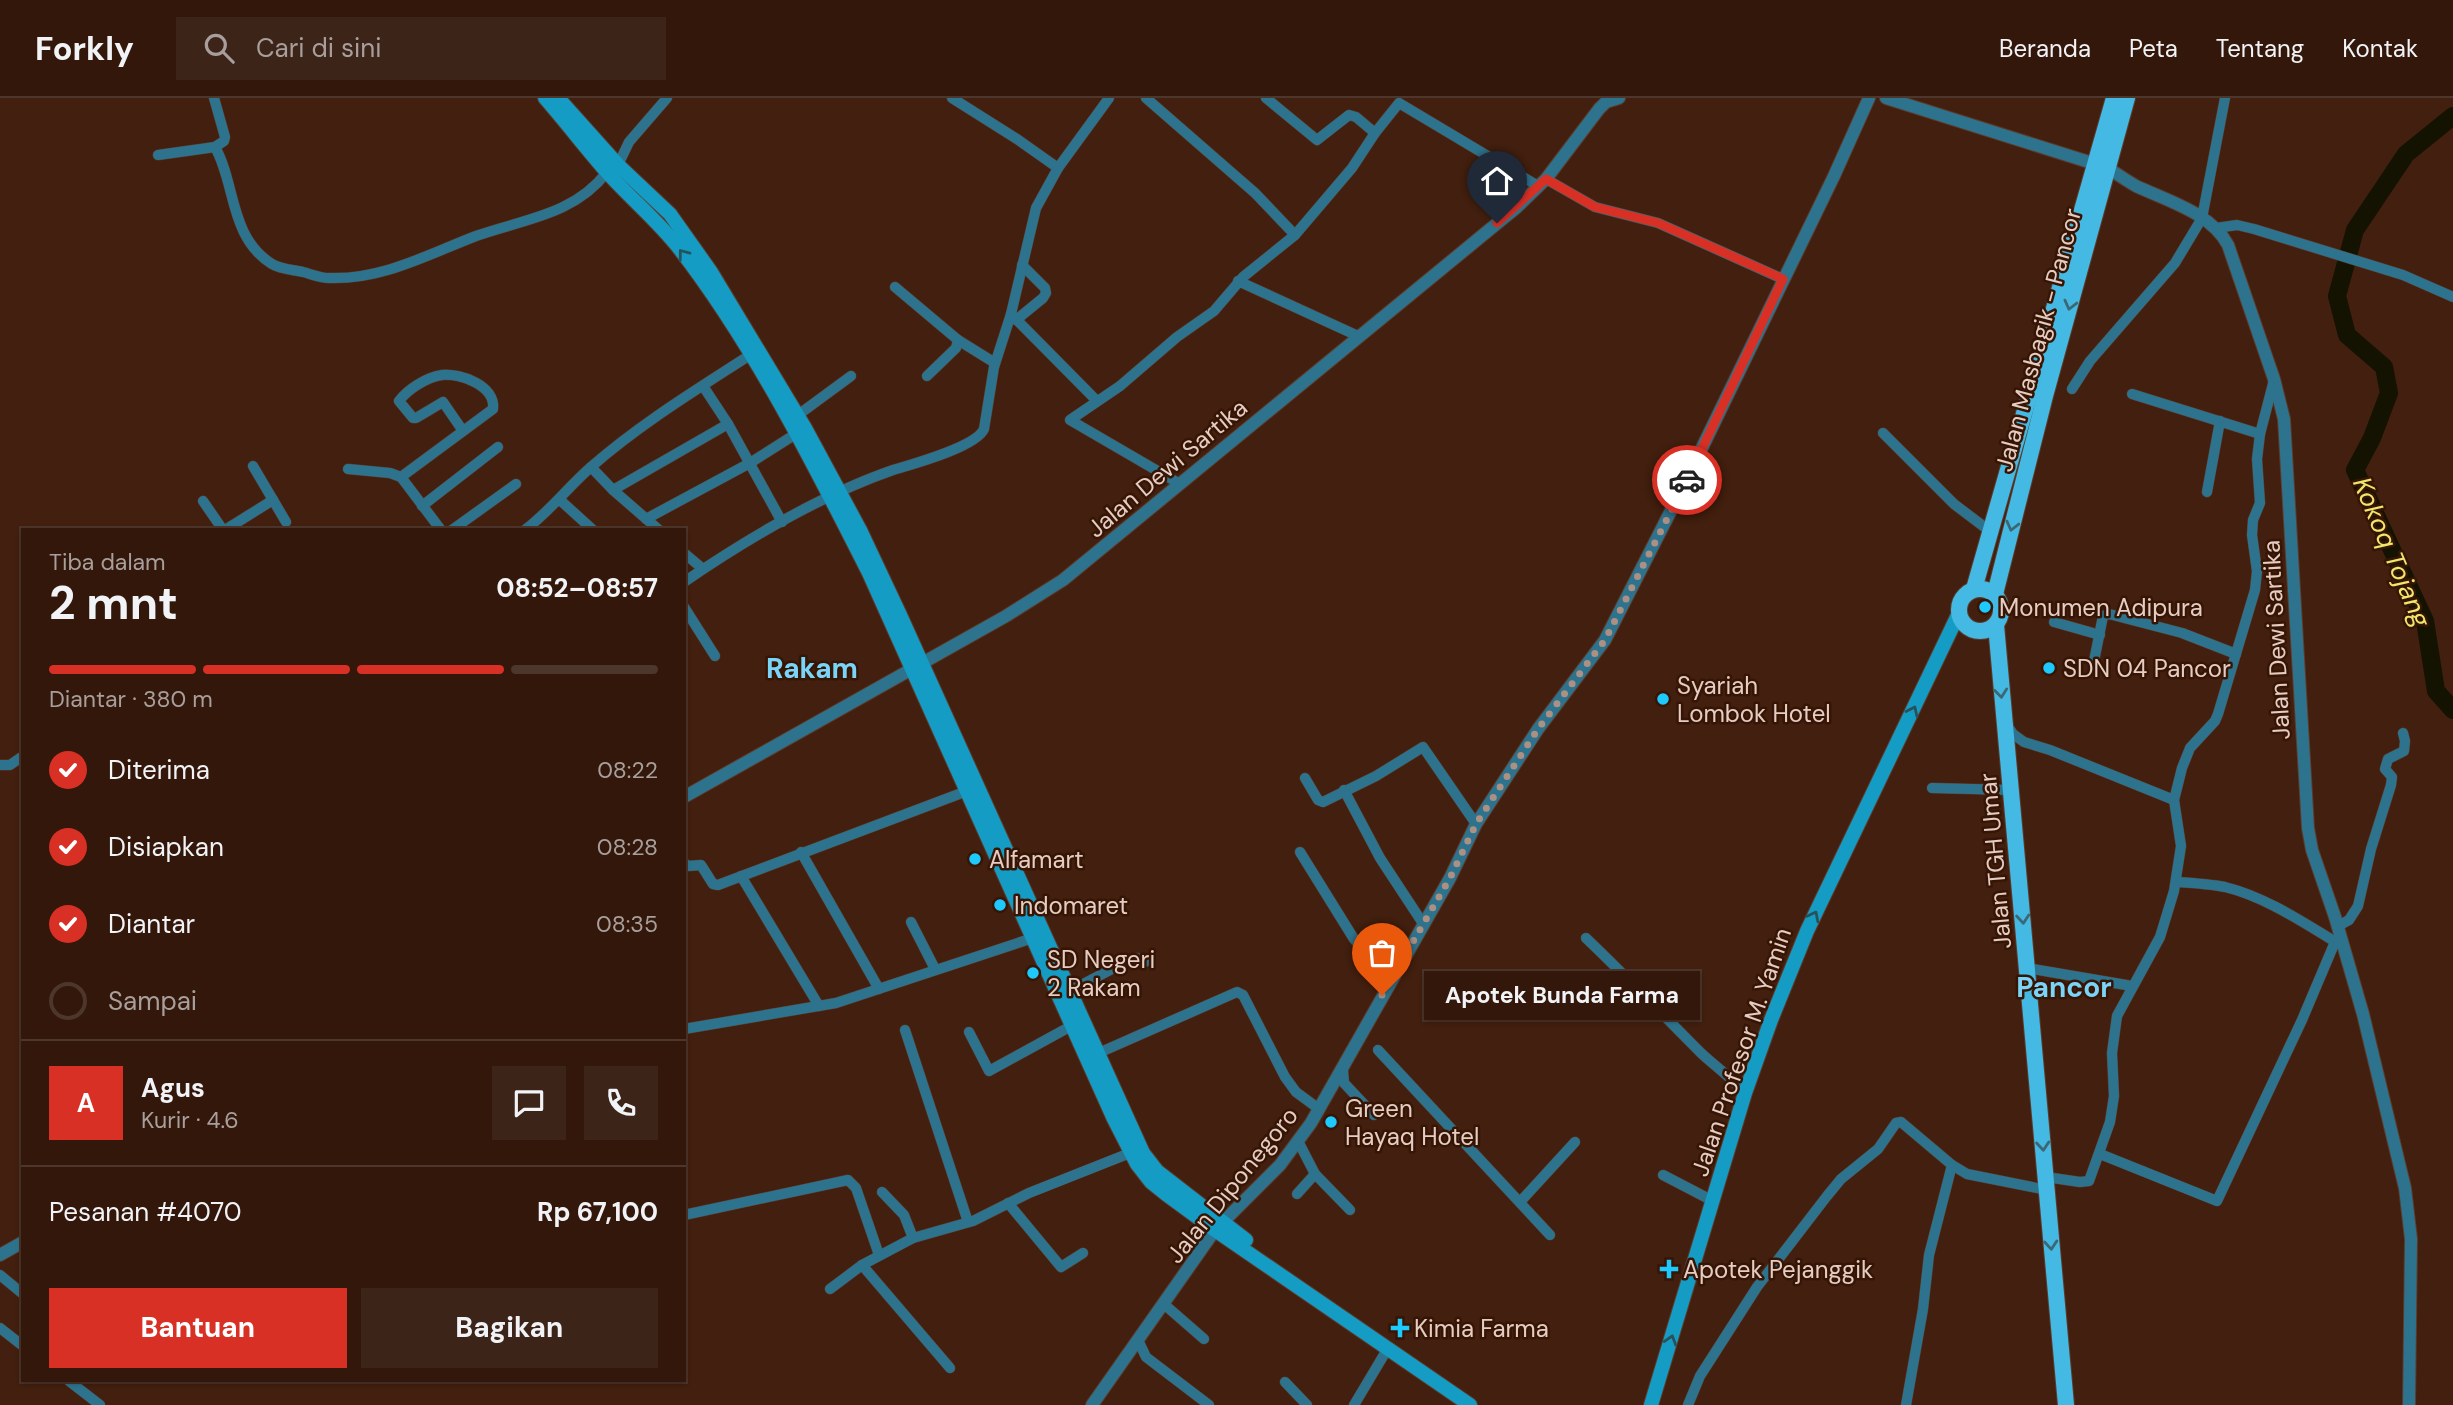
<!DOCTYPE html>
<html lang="id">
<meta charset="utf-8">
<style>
body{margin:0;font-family:"DM Sans",sans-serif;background:#3d2418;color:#f1f3f6;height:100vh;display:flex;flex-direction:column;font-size:26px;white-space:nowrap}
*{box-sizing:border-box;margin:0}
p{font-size:23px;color:#a89f9c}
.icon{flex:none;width:38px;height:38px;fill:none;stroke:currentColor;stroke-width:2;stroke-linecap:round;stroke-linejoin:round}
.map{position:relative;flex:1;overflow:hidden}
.drawer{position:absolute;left:21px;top:430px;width:665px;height:854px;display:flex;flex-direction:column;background:#32170a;border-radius:0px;box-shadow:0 2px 5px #0004,0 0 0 2px #4d362b}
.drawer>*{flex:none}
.pin{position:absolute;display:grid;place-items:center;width:60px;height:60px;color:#fff;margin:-72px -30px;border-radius:50% 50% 50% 0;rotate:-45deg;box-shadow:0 0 7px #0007}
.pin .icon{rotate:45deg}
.courier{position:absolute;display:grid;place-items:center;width:70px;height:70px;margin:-35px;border:5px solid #d93025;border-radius:50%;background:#fff;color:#222;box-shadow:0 2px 9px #0007}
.bubble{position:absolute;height:49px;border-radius:0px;background:#32170a;box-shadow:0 2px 5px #0004,0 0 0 2px #4d362b;font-size:23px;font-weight:700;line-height:49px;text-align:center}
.overview em{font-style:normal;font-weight:700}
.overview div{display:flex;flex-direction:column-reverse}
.overview{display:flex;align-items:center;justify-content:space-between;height:119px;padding:0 28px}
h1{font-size:46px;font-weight:700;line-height:52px}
.bar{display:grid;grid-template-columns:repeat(4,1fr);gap:10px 7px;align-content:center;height:84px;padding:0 28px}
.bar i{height:9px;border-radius:5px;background:#4d362b}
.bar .current{background:#d93025}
.bar p{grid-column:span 4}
.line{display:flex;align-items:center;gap:18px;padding:0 28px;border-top:2px solid #4d362b}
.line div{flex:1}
.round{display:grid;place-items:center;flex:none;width:74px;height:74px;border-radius:0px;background:#3d2418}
ol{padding:0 28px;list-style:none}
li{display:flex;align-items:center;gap:21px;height:77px}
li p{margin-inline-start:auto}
li .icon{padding:7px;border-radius:50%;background:#d93025;color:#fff;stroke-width:4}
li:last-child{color:#a89f9c}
li i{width:38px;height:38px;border:4px solid #4d362b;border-radius:50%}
.button{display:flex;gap:14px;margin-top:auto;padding:14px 28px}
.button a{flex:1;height:80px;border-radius:0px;background:#d93025;color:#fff;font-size:28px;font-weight:700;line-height:80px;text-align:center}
.button a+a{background:#3d2418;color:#f1f3f6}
header{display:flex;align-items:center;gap:42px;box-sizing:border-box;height:98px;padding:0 35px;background:#32170a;border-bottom:2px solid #4d362b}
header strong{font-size:33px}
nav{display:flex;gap:38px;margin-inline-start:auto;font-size:24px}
.search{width:490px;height:63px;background:#3d2418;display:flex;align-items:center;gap:18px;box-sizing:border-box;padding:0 24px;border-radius:0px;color:#a89f9c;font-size:26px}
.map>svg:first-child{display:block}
</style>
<header>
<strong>Forkly</strong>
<div class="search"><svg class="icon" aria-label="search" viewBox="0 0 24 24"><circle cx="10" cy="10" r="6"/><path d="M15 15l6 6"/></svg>Cari di sini</div>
<nav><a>Beranda</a><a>Peta</a><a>Tentang</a><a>Kontak</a></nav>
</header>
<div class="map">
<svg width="2453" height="1307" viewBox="0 0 2453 1307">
<rect width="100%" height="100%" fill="#421f0e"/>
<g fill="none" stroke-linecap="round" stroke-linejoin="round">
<path stroke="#141200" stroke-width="18" d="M 2453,18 L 2406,56 L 2355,132 L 2337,198 L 2347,237 L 2384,269 L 2389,295 L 2372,340 L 2355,372 L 2425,523 L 2436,593 L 2453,612"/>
<g stroke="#5c3b2b" stroke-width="11">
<g id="minor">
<path d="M 952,0 L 1017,41 L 1058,70"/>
<path d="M 1146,0 L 1255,95 L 1295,137 L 1243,179 L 1214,213 L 1177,239 L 1120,288 L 1070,322 L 1180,386"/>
<path d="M 1266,0 L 1317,42 L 1349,17 L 1356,19 L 1375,35 L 1399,5 L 1538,88"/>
<path d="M 215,49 C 236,86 229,139 272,166 C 280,171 294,172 303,174 C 311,176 320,180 329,180 C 382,182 429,156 476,138 C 524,121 574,117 607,74"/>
<path d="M 158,57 L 215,49 L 224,43 L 225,39 L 214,0"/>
<path d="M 618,67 L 629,44 L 667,0"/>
<path d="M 1546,81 L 1595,109 L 1658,125 L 1783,181"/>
<path d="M 2216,130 L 2237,127 L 2254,131 L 2403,177 L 2453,199"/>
<path d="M 1295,137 L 1352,70 L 1375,35"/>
<path d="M 1238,183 L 1358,238"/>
<path d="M 895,189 L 958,242 L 995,265"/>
<path d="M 1011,216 L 1097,303"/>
<path d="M 1016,222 L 1043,200 L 1046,195 L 1045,190 L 1022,167"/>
<path d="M 927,278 L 956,250 L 958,242"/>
<path d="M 703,288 L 728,326 L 782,424"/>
<path d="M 2072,291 L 2090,263 L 2175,165 L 2202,120 L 2225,0"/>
<path d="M 2132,296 L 2260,336"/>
<path d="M 798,317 L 851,278"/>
<path d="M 1883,335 L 1954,406 L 1991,434"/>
<path d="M 253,368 L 286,424"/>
<path d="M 591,369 L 613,392 L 659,432"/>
<path d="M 348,371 L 390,375 L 401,379 L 493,311 C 496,288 461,275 442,277 C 427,279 408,291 399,303 L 413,320 L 416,320 L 443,304 L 463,333"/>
<path d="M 401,379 L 441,432"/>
<path d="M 613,392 L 728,326"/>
<path d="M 2207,394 L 2220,323"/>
<path d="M 560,402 L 593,432"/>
<path d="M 203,403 L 223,432"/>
<path d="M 422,408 L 498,349"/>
<path d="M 646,421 L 750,365 L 802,332"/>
<path d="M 225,432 L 273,402"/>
<path d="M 452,432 L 516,386"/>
<path d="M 525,432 C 550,413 568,389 591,369 C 640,326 696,292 750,257"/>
<path d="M 684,455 L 703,471"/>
<path d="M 684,484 C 747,441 821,397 893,372 C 913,366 976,349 984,331 L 994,269 L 1011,216 L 1036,110 L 1058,70 L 1109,0"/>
<path d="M 684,509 L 715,558"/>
<path d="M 2054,524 L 2100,537"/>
<path d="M 2094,563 L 2103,518 L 2109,516 L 2182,535 L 2236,556"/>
<path d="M 2007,627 L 2013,636 L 2024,644 L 2050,652 L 2174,702"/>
<path d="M 0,667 L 10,667 L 23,658"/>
<path d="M 1305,680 L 1318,702 L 1323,704 L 1376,678 L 1423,649 L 1476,726"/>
<path d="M 1932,690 L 2011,692"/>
<path d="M 1344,692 L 1380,760 L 1424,827"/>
<path d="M 801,754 L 879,891"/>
<path d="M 1300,754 L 1354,841 L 1391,883"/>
<path d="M 684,765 L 688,768 L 701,767 L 713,786 L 718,787 L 967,693"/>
<path d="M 741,778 L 819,908"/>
<path d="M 2176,784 C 2192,785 2209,786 2225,789 C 2266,799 2304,825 2339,846"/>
<path d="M 911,824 L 935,871"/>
<path d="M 2338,828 L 2349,822 L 2358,808 L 2371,751 L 2391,687 L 2392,679 L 2385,671 L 2388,661 L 2404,653 L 2405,643 L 2403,635"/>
<path d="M 1586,840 C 1626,878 1663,917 1701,955 C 1716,969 1732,980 1745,995"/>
<path d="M 2027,870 L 2132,888"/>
<path d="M 1070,893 L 1127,863 L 1137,860 L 1145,864"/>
<path d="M 684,931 L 836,905 L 1033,840"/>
<path d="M 905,932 L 968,1124"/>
<path d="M 969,934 L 989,973 L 1073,927"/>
<path d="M 1378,952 L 1550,1137"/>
<path d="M 1094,957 L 1237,894 L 1243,897 L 1285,979 L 1296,994 L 1319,1011"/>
<path d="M 1343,972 L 1344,985 L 1374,1017"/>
<path d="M 1298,1043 L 1315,1076 L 1350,1112"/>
<path d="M 2100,1056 L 2217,1103 L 2302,922 L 2335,844"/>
<path d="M 1663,1077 L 1713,1103"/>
<path d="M 2046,1079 L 2080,1084 L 2089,1083 L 2110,1024 L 2114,998 L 2112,955 L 2117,918 L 2160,839 L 2174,793 L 2181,748 L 2174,702 L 2182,670 L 2190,650 L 2215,623 L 2218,616 L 2255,492 L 2257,473 L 2252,437 L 2253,422 L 2260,405 L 2257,361 L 2260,336 L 2274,282"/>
<path d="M 882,1094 L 904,1117 L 913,1140"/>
<path d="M 1297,1096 L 1315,1076"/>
<path d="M 1520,1104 L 1575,1044"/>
<path d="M 1008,1105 L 1061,1169 L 1083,1155"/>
<path d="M 684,1117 L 848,1082 L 856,1090 L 879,1157"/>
<path d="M 862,1167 L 950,1270"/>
<path d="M 0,1177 L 23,1196"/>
<path d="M 830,1191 L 862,1167 L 913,1140 L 973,1123 L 1029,1095 L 1130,1055"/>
<path d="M 1165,1207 L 1204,1241"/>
<path d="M 0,1230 L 23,1248"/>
<path d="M 1138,1242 L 1146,1259 L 1209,1307"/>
<path d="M 69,1283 L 100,1307"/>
<path d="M 1285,1284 L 1307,1307"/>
<path d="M 1354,1307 L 1388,1250"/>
<path d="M 1688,1307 L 1700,1278 L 1757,1189 L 1827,1098 L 1841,1081 L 1878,1051 L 1896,1025 L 1901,1024 L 1952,1067 L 1967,1076 L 2047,1092"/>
<path d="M 1906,1307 L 1923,1211 L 1929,1157 L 1952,1067"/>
</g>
</g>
<g stroke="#5c3b2b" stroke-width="14">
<g id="tertiary">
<path d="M 1886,0 L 2108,70 C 2117,76 2127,83 2136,88 C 2168,103 2211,115 2228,147 L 2274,281 L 2284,321 L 2308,730 L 2312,752 L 2335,819 L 2363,916 L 2405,1090 L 2411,1141 L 2409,1307"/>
<path d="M 684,699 L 1006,518 L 1063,482 L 1517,109 L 1546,81 L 1599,11 L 1606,4 L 1619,0"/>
<path d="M 0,1157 L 23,1144"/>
<path d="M 1092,1307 L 1215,1132 L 1280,1067 L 1311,1025 L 1450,780 L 1476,726 L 1538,631 L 1605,542 L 1683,389 L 1834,78 L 1869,0"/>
</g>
</g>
<g stroke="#5c3b2b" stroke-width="16">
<g id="secondary">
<path d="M 545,0 C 566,24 585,49 606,73 C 630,100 657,122 679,150 C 754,247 814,366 869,475 L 1113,1019 L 1137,1066 L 1151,1084 L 1166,1096 L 1215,1132 L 1470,1307"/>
<path d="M 558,0 L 618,67 L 670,116 L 711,174 L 805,330 L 860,432 L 900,517 L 1143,1055 L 1157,1073 L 1246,1142"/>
<path d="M 1651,1307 L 1745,995 L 1771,922 L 1807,833 L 1959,515"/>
</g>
</g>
<g stroke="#5c3b2b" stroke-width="18">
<g id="primary">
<circle cx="1980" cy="512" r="21"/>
<path d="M 1974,491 L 2114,0"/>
<path d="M 1995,496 L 2045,298 L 2127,0"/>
<path d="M 1996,527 L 2066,1307"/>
</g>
</g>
<use href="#minor" stroke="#2e738d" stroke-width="10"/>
<use href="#tertiary" stroke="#2e738d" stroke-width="12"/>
<use href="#secondary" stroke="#159cc5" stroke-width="14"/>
<use href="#primary" stroke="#43b9e3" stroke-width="16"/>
</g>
<defs><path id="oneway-chevron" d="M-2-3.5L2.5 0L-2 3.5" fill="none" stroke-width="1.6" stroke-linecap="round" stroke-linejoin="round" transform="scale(1.75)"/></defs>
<g stroke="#28525b">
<use href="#oneway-chevron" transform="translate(683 156) rotate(-127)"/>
<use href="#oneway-chevron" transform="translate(1913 613) rotate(-65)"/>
<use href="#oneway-chevron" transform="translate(1814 818) rotate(-63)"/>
<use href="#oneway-chevron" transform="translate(1671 1242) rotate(-73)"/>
</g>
<g stroke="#3d6774">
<use href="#oneway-chevron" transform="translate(2070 207) rotate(104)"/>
<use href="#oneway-chevron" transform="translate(2012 428) rotate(104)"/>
<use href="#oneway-chevron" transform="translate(2001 595) rotate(84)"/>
<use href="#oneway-chevron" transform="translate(2023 821) rotate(85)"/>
<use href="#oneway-chevron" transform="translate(2043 1048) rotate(85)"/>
<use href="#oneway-chevron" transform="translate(2051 1147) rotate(85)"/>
</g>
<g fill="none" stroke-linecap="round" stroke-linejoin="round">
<path stroke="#ac9084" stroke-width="7" stroke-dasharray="0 12.6" d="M 1382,897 L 1450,780 L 1476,726 L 1538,631 L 1605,542 L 1687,382"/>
<path stroke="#d93025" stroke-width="9" d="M 1497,125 L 1546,81 L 1595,109 L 1658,125 L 1783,181 L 1687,382"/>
</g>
<g fill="#1ec9fd" stroke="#371504" stroke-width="2.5">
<circle cx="1985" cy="509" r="7"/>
<circle cx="2049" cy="570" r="7"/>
<circle cx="1663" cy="601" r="7"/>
<circle cx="975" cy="761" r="7"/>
<circle cx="1000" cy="807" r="7"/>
<circle cx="1033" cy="875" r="7"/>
<circle cx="1331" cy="1024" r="7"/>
<path d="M1665.5 1160.5h7v7h7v7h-7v7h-7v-7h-7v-7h7z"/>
<path d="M1396.5 1219.5h7v7h7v7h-7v7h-7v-7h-7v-7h7z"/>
</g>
<g text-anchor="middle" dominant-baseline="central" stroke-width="5" stroke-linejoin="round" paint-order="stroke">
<g font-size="24" fill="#e5cdc3" stroke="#371504">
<text transform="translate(2038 242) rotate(-75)">Jalan Masbagik - Pancor</text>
<text transform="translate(1167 370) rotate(-40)">Jalan Dewi Sartika</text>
<text transform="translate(2276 542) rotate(-93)">Jalan Dewi Sartika</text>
<text transform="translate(1995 763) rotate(-95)">Jalan TGH Umar</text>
<text transform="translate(1741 954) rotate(-71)">Jalan Profesor M. Yamin</text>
<text transform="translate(1232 1087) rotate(-51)">Jalan Diponegoro</text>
</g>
<g font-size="24" fill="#e5cdc3" stroke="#371504" text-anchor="start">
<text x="1999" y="509">Monumen Adipura</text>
<text x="2063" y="570">SDN 04 Pancor</text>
<text x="1677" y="587">Syariah<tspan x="1677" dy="28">Lombok Hotel</tspan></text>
<text x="989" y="761">Alfamart</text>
<text x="1014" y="807">Indomaret</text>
<text x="1047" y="861">SD Negeri<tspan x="1047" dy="28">2 Rakam</tspan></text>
<text x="1345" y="1010">Green<tspan x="1345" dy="28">Hayaq Hotel</tspan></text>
<text x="1683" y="1171">Apotek Pejanggik</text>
<text x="1414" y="1230">Kimia Farma</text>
</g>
<g font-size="26" font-style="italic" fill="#efe76b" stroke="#371504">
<text transform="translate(2392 454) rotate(67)">Kokoq Tojang</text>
</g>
<g font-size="28" font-weight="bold" fill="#7ad4f8" stroke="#371504">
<text x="812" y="570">Rakam</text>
<text x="2064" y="889">Pancor</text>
</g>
</g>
</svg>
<div class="pin" style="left:1382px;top:897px;background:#ea580c"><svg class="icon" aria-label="bag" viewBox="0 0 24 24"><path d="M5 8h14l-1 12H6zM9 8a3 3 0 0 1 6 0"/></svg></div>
<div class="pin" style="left:1497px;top:125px;background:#1f2937"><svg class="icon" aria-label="home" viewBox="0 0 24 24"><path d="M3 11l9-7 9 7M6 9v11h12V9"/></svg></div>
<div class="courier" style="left:1687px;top:382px"><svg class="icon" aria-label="car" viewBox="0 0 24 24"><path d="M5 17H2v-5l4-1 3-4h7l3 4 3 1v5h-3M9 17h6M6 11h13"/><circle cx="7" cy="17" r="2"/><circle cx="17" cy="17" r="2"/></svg></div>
<div class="bubble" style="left:1424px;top:873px;width:276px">Apotek Bunda Farma</div>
<section class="drawer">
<div class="overview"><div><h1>2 mnt</h1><p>Tiba dalam</p></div><em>08:52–08:57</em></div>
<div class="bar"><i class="current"></i><i class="current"></i><i class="current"></i><i></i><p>Diantar · 380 m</p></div>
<ol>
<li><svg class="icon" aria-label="check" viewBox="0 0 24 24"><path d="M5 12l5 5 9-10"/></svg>Diterima<p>08:22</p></li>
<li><svg class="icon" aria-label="check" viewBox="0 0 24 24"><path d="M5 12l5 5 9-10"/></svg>Disiapkan<p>08:28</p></li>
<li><svg class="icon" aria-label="check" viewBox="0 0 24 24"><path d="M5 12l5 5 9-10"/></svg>Diantar<p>08:35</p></li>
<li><i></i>Sampai</li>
</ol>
<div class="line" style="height:126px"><b class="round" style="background:#d93025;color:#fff">A</b><div><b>Agus</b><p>Kurir · 4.6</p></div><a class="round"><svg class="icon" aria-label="chat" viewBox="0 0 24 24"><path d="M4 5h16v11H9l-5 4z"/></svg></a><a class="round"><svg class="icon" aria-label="phone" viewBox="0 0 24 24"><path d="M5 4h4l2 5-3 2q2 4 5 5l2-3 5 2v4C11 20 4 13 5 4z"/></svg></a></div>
<div class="line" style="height:91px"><div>Pesanan #4070</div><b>Rp 67,100</b></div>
<div class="button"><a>Bantuan</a><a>Bagikan</a></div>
</section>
</div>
